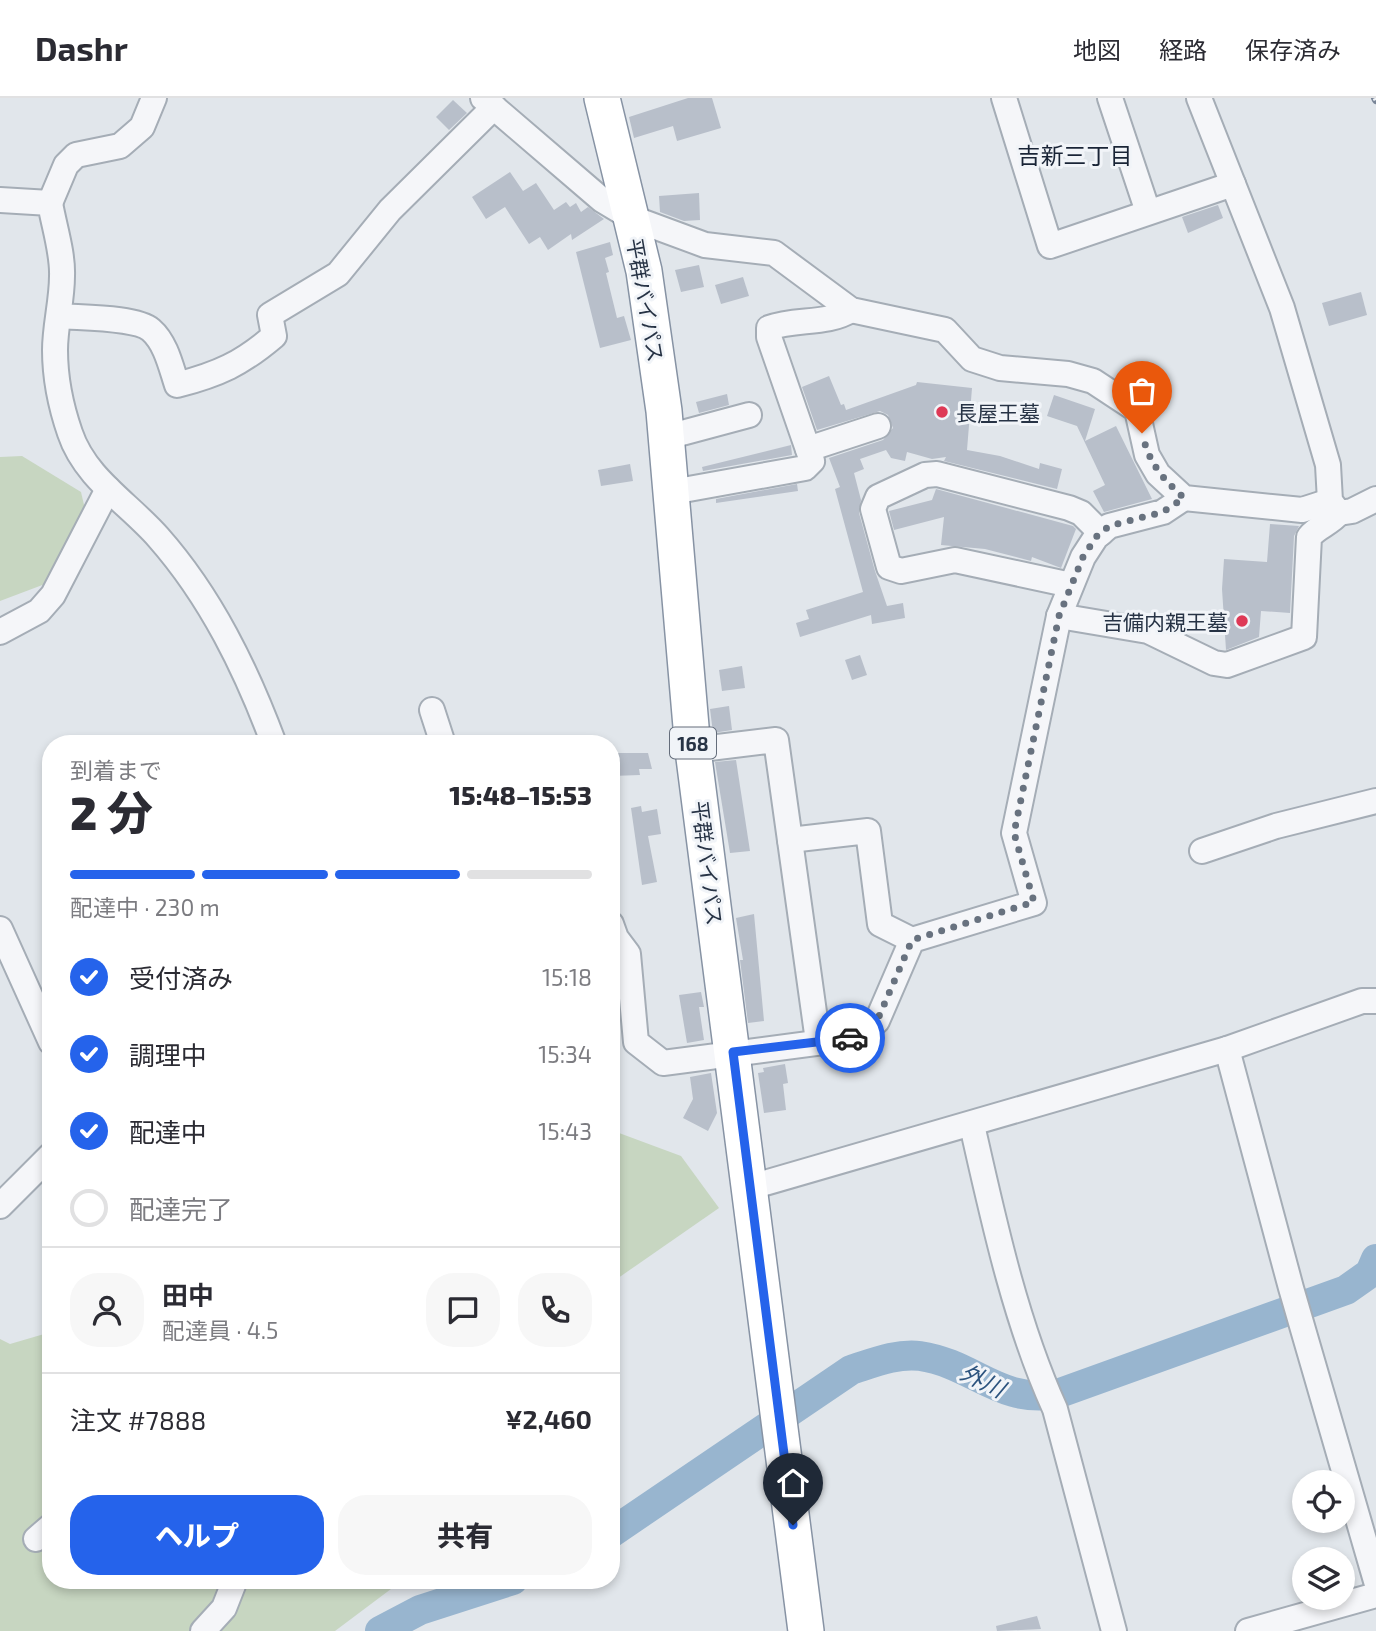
<!DOCTYPE html>
<html lang="ja">
<meta charset="utf-8">
<style>
body{margin:0;font-family:"Exo 2","Noto Sans JP",sans-serif;background:#f7f7f7;color:#2b2b33;height:100vh;display:flex;flex-direction:column;font-size:26px;white-space:nowrap}
*{box-sizing:border-box;margin:0}
p{font-size:23px;color:#7c7c81}
.icon{flex:none;width:38px;height:38px;fill:none;stroke:currentColor;stroke-width:2;stroke-linecap:round;stroke-linejoin:round}
.map{position:relative;flex:1;overflow:hidden}
.drawer{position:absolute;left:42px;top:637px;width:578px;height:854px;display:flex;flex-direction:column;background:#fff;border-radius:28px;box-shadow:0 4px 10px #0003}
.drawer>*{flex:none}
.controls{position:absolute;left:1292px;top:1372px;display:grid;gap:14px}
.controls a{display:grid;place-items:center;width:63px;height:63px;border-radius:50%;background:#fff;box-shadow:0 4px 10px #0003;font-size:35px}
.pin{position:absolute;display:grid;place-items:center;width:60px;height:60px;color:#fff;margin:-72px -30px;border-radius:50% 50% 50% 0;rotate:-45deg;box-shadow:0 0 7px #0007}
.pin .icon{rotate:45deg}
.courier{position:absolute;display:grid;place-items:center;width:70px;height:70px;margin:-35px;border:5px solid #2563eb;border-radius:50%;background:#fff;color:#222;box-shadow:0 2px 9px #0007}
.summary em{font-style:normal;font-weight:800}
.summary div{display:flex;flex-direction:column-reverse}
.summary{display:flex;align-items:center;justify-content:space-between;height:119px;padding:0 28px}
h1{font-size:46px;font-weight:800;line-height:52px}
.bar{display:grid;grid-template-columns:repeat(4,1fr);gap:10px 7px;align-content:center;height:84px;padding:0 28px}
.bar i{height:9px;border-radius:5px;background:#e1e1e2}
.bar .selected{background:#2563eb}
.bar p{grid-column:span 4}
.line{display:flex;align-items:center;gap:18px;padding:0 28px;border-top:2px solid #e1e1e2}
.line div{flex:1}
.round{display:grid;place-items:center;flex:none;width:74px;height:74px;border-radius:28px;background:#f7f7f7}
ol{padding:0 28px;list-style:none}
li{display:flex;align-items:center;gap:21px;height:77px}
li p{margin-inline-start:auto}
li .icon{padding:7px;border-radius:50%;background:#2563eb;color:#fff;stroke-width:4}
li:last-child{color:#7c7c81}
li i{width:38px;height:38px;border:4px solid #e1e1e2;border-radius:50%}
.primary-button{display:flex;gap:14px;margin-top:auto;padding:14px 28px}
.primary-button a{flex:1;height:80px;border-radius:28px;background:#2563eb;color:#fff;font-size:28px;font-weight:800;line-height:80px;text-align:center}
.primary-button a+a{background:#f7f7f7;color:#2b2b33}
header{display:flex;align-items:center;gap:42px;box-sizing:border-box;height:98px;padding:0 35px;background:#fff;border-bottom:2px solid #e1e1e2}
header strong{font-size:33px}
nav{display:flex;gap:38px;margin-inline-start:auto;font-size:24px}
.map>svg:first-child{display:block}
</style>
<header>
<strong>Dashr</strong>
<nav><a>地図</a><a>経路</a><a>保存済み</a></nav>
</header>
<div class="map">
<svg width="1376" height="1533" viewBox="0 0 1376 1533">
<rect width="100%" height="100%" fill="#e1e6eb"/>
<g fill="#c7d6c1">
<path d="M 22,358 L 81,394 L 92,441 L 45,486 L 0,503 L 0,359 Z"/>
<path d="M 611,1032 L 681,1058 L 719,1110 L 611,1185 Z"/>
<path d="M 51,1234 L 51,1482 L 403,1482 L 335,1533 L 0,1533 L 0,1241 L 10,1246 Z"/>
</g>
<g fill="none" stroke-linecap="round" stroke-linejoin="round">
<g stroke="#98b5cf" stroke-width="30">
<path d="M 611,1435 L 851,1272 C 873,1265 897,1255 920,1258 C 974,1266 999,1306 1057,1296 L 1346,1192 L 1370,1175 L 1376,1161"/>
<path d="M 380,1533 L 420,1512 L 513,1482"/>
</g>
</g>
<g fill="#b8bfca">
<path d="M 688,0 L 712,0 L 721,30 L 677,43 L 673,28 L 634,40 L 629,19 Z"/>
<path d="M 453,2 L 467,15 L 449,32 L 436,19 Z"/>
<path d="M 510,74 L 523,93 L 536,85 L 554,112 L 566,104 L 570,109 L 576,105 L 581,114 L 588,109 L 604,121 L 572,142 L 571,136 L 548,152 L 540,139 L 529,146 L 505,109 L 486,121 L 472,99 Z"/>
<path d="M 699,95 L 700,122 L 684,123 L 660,114 L 659,98 Z"/>
<path d="M 1218,107 L 1223,120 L 1188,135 L 1182,119 Z"/>
<path d="M 610,144 L 613,157 L 605,160 L 609,174 L 606,175 L 617,220 L 624,218 L 631,242 L 600,250 L 576,154 Z"/>
<path d="M 699,167 L 704,189 L 681,194 L 675,172 Z"/>
<path d="M 743,179 L 749,198 L 721,206 L 715,187 Z"/>
<path d="M 1361,194 L 1367,217 L 1329,228 L 1322,205 Z"/>
<path d="M 829,278 L 841,307 L 844,306 L 846,312 L 916,287 L 917,284 L 972,290 L 967,352 L 1000,358 L 1039,371 L 1040,365 L 1062,371 L 1057,391 L 944,363 L 946,359 L 932,361 L 907,354 L 905,363 L 891,360 L 886,352 L 860,361 L 864,371 L 854,375 L 861,402 L 859,415 L 875,473 L 887,508 L 903,505 L 905,520 L 872,526 L 871,517 L 800,539 L 796,525 L 809,521 L 806,512 L 863,494 L 835,391 L 840,389 L 829,360 L 883,342 L 893,330 L 888,317 L 880,313 L 817,332 L 802,289 Z"/>
<path d="M 727,296 L 729,307 L 699,315 L 696,304 Z"/>
<path d="M 1054,297 L 1095,311 L 1085,343 L 1116,328 L 1152,401 L 1104,414 L 1093,393 L 1105,387 L 1077,328 L 1047,318 Z"/>
<path d="M 791,347 L 792,357 L 703,373 L 702,369 Z"/>
<path d="M 630,366 L 633,383 L 601,388 L 598,372 Z"/>
<path d="M 797,386 L 798,393 L 716,405 L 716,401 Z"/>
<path d="M 936,391 L 1073,428 L 1076,431 L 1061,470 L 1032,459 L 1031,463 L 985,451 L 941,447 L 944,419 L 894,432 L 889,413 L 932,402 Z"/>
<path d="M 1270,426 L 1299,428 L 1294,438 L 1290,515 L 1261,513 L 1259,539 L 1226,552 L 1222,491 L 1224,461 L 1267,464 Z"/>
<path d="M 860,557 L 867,577 L 852,582 L 845,562 Z"/>
<path d="M 742,568 L 745,590 L 722,593 L 719,572 Z"/>
<path d="M 729,608 L 732,632 L 713,635 L 710,611 Z"/>
<path d="M 612,655 L 648,655 L 652,671 L 639,671 L 640,677 L 612,678 Z"/>
<path d="M 736,662 L 750,753 L 730,755 L 715,664 Z"/>
<path d="M 641,708 L 642,714 L 657,711 L 661,736 L 648,738 L 657,784 L 642,787 L 631,710 Z"/>
<path d="M 754,816 L 764,923 L 748,925 L 740,862 L 743,862 L 736,820 Z"/>
<path d="M 701,894 L 704,909 L 699,909 L 704,942 L 687,945 L 679,897 Z"/>
<path d="M 785,966 L 788,985 L 783,986 L 786,1012 L 764,1015 L 758,975 L 764,974 L 763,970 Z"/>
<path d="M 711,975 L 717,1015 L 708,1033 L 683,1020 L 693,1001 L 690,979 Z"/>
<path d="M 1037,1518 L 1041,1531 L 997,1533 L 996,1528 Z"/>
</g>
<g fill="none" stroke-linecap="round" stroke-linejoin="round">
<g stroke="#a5adb6" stroke-width="28">
<g id="minor">
<path d="M 483,0 L 602,102 L 632,120 L 705,147 L 774,155 L 851,212 L 945,232 L 972,261 L 1000,270 L 1068,276 L 1093,283 L 1137,312 L 1147,357 L 1158,376 L 1184,400 L 1302,412 L 1330,403"/>
<path d="M 1004,0 L 1050,148 L 1233,86"/>
<path d="M 1110,0 L 1148,114"/>
<path d="M 1199,0 L 1282,210 L 1328,367 L 1330,403 L 1339,415 L 1352,413 L 1376,401"/>
<path d="M 0,102 L 50,105 C 54,128 63,155 62,178 C 62,203 55,228 55,252 C 55,280 61,309 70,335 C 85,380 128,405 158,439 C 211,499 246,571 274,646"/>
<path d="M 50,105 L 66,67 L 76,57 L 120,48 L 142,29 L 154,0"/>
<path d="M 59,218 C 80,220 136,219 151,232 C 166,245 171,269 177,287 C 219,276 241,266 274,238 L 270,217 L 338,176 L 390,112 L 494,9"/>
<path d="M 667,339 L 749,317"/>
<path d="M 808,351 L 878,328"/>
<path d="M 672,394 L 805,370 L 812,363 L 769,239 L 769,230 C 796,220 827,227 851,212"/>
<path d="M 1071,487 L 955,462 L 901,473 L 889,469 L 873,411 L 878,399 L 925,377 L 937,376 L 1069,410 L 1081,415 L 1101,435"/>
<path d="M 1059,518 L 1148,533 L 1214,565 L 1227,567 L 1304,539 L 1309,439 C 1318,428 1330,426 1339,415"/>
<path d="M 0,534 L 39,513 L 53,497 L 108,391"/>
<path d="M 432,612 L 443,646"/>
<path d="M 693,652 L 776,642 L 818,943"/>
<path d="M 790,742 L 868,733 L 880,826 L 912,842"/>
<path d="M 1202,753 L 1276,728 L 1376,703"/>
<path d="M 611,826 L 616,840 L 628,856 L 636,944 L 663,965 L 854,940 L 877,923 L 912,842 L 1034,805 L 1014,735 L 1059,518 L 1083,459 L 1096,439 L 1109,428 L 1163,414 L 1184,400"/>
<path d="M 0,831 L 51,944"/>
<path d="M 1227,951 L 1291,1190 L 1376,1483"/>
<path d="M 972,1027 C 993,1120 1015,1223 1055,1311 L 1114,1533"/>
<path d="M 751,1089 L 1227,951 L 1362,903 L 1376,903"/>
<path d="M 0,1108 L 51,1057"/>
<path d="M 36,1441 L 51,1428"/>
<path d="M 203,1533 L 224,1510 L 235,1482"/>
<path d="M 1248,1533 L 1376,1497"/>
</g>
</g>
<g stroke="#8793a4" stroke-width="38">
<path id="highway" d="M 602,0 L 644,173 L 664,313 L 693,652 L 806,1533"/>
</g>
<use href="#minor" stroke="#f5f6f9" stroke-width="24"/>
<use href="#highway" stroke="#fff" stroke-width="35"/>
<g stroke="#798597" stroke-width="8">
<path id="rail" d="M 1375,0 L 1376,2"/>
</g>
<use href="#rail" stroke="#f1f4f8" stroke-width="5" stroke-dasharray="16" stroke-linecap="butt"/>
</g>
<g fill="none" stroke-linecap="round" stroke-linejoin="round">
<path stroke="#68727f" stroke-width="7" stroke-dasharray="0 12.6" d="M 850,940 L 877,923 L 912,842 L 1034,804 L 1014,735 L 1059,518 L 1083,459 L 1096,439 L 1109,428 L 1163,414 L 1184,400 C 1161,379 1149,365 1142,335"/>
<path stroke="#2563eb" stroke-width="9" d="M 793,1427 L 733,954 L 850,940"/>
</g>
<g fill="#de3956" stroke="#f1f4f8" stroke-width="2.5">
<circle cx="942" cy="314" r="7"/>
<circle cx="1242" cy="523" r="7"/>
</g>
<g text-anchor="middle" dominant-baseline="central" stroke-width="6" stroke-linejoin="round" paint-order="stroke">
<rect fill="#f1f4f8" stroke="#646d7b" stroke-width="2" x="670" y="629.5" width="46" height="31" rx="5"/>
<g font-size="19" font-weight="bold" fill="#273345">
<text x="693" y="645">168</text>
</g>
<g font-size="21" fill="#273345" stroke="#f1f4f8">
<text transform="translate(646 202) rotate(80)">平群バイパス</text>
<text transform="translate(708 765) rotate(83)">平群バイパス</text>
</g>
<g font-size="21" fill="#273345" stroke="#f1f4f8" text-anchor="start">
<text x="956" y="314">長屋王墓</text>
<text x="1228" y="523" text-anchor="end">吉備内親王墓</text>
</g>
<g font-size="23" fill="#192436" stroke="#f1f4f8">
<text x="1075" y="57">吉新三丁目</text>
</g>
<g font-size="23" font-style="italic" fill="#2c537e" stroke="#f1f4f8">
<text transform="translate(983 1282) rotate(26)">外川</text>
</g>
</g>
</svg>
<div class="controls">
<a><svg class="icon" aria-label="locate" viewBox="0 0 24 24"><circle cx="12" cy="12" r="6"/><path d="M12 2v4M12 18v4M2 12h4M18 12h4"/></svg></a>
<a><svg class="icon" aria-label="layers" viewBox="0 0 24 24"><path d="M12 4l9 5-9 5-9-5zM3 14l9 5 9-5"/></svg></a>
</div>
<div class="pin" style="left:1142px;top:335px;background:#ea580c"><svg class="icon" aria-label="bag" viewBox="0 0 24 24"><path d="M5 8h14l-1 12H6zM9 8a3 3 0 0 1 6 0"/></svg></div>
<div class="pin" style="left:793px;top:1427px;background:#1f2937"><svg class="icon" aria-label="home" viewBox="0 0 24 24"><path d="M3 11l9-7 9 7M6 9v11h12V9"/></svg></div>
<div class="courier" style="left:850px;top:940px"><svg class="icon" aria-label="car" viewBox="0 0 24 24"><path d="M5 17H2v-5l4-1 3-4h7l3 4 3 1v5h-3M9 17h6M6 11h13"/><circle cx="7" cy="17" r="2"/><circle cx="17" cy="17" r="2"/></svg></div>
<section class="drawer">
<div class="summary"><div><h1>2 分</h1><p>到着まで</p></div><em>15:48–15:53</em></div>
<div class="bar"><i class="selected"></i><i class="selected"></i><i class="selected"></i><i></i><p>配達中 · 230 m</p></div>
<ol>
<li><svg class="icon" aria-label="check" viewBox="0 0 24 24"><path d="M5 12l5 5 9-10"/></svg>受付済み<p>15:18</p></li>
<li><svg class="icon" aria-label="check" viewBox="0 0 24 24"><path d="M5 12l5 5 9-10"/></svg>調理中<p>15:34</p></li>
<li><svg class="icon" aria-label="check" viewBox="0 0 24 24"><path d="M5 12l5 5 9-10"/></svg>配達中<p>15:43</p></li>
<li><i></i>配達完了</li>
</ol>
<div class="line" style="height:126px"><a class="round"><svg class="icon" aria-label="person" viewBox="0 0 24 24"><circle cx="12" cy="8" r="4"/><path d="M4 21q1-7 8-7t8 7"/></svg></a><div><b>田中</b><p>配達員 · 4.5</p></div><a class="round"><svg class="icon" aria-label="chat" viewBox="0 0 24 24"><path d="M4 5h16v11H9l-5 4z"/></svg></a><a class="round"><svg class="icon" aria-label="phone" viewBox="0 0 24 24"><path d="M5 4h4l2 5-3 2q2 4 5 5l2-3 5 2v4C11 20 4 13 5 4z"/></svg></a></div>
<div class="line" style="height:91px"><div>注文 #7888</div><b>¥2,460</b></div>
<div class="primary-button"><a>ヘルプ</a><a>共有</a></div>
</section>
</div>
